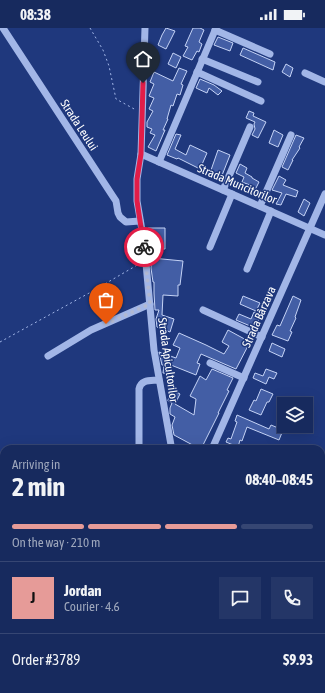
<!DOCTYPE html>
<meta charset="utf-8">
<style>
body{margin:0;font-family:"Asap Condensed",sans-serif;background:#243667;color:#f1f3f6;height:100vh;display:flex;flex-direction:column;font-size:15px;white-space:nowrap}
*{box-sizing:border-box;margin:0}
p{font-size:13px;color:#9ea7bc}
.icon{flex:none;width:22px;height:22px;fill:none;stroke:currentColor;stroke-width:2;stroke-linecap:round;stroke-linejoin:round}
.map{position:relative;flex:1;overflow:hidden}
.panel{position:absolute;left:0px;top:417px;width:325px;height:248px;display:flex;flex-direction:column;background:#172a5e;border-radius:12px 12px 0 0;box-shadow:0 4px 16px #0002,0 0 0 1px #364673}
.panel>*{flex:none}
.fabs{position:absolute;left:277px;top:369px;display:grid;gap:8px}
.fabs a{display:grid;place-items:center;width:36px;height:36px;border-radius:0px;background:#172a5e;box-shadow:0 4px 16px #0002,0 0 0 1px #364673;font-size:20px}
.pin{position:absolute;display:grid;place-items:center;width:34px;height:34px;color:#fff;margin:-41px -17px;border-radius:50% 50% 50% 0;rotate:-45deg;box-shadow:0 0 4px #0007}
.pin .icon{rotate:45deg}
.courier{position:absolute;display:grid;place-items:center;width:40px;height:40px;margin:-20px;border:3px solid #e11d48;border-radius:50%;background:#fff;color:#222;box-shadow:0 1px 5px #0007}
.headline em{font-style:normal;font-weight:700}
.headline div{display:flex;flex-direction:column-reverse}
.headline{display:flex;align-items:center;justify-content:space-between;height:68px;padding:0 12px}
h1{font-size:26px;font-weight:700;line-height:30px}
.bar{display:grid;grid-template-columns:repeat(4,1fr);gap:6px 4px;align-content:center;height:48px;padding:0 12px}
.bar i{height:5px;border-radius:3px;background:#364673}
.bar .on{background:#e69b98}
.bar p{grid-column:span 4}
.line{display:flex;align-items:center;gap:10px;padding:0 12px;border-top:1px solid #364673}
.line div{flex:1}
.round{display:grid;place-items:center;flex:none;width:42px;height:42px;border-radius:0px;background:#243667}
.status{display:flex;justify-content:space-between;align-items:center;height:28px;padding:0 20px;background:#172a5e;direction:ltr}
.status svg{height:11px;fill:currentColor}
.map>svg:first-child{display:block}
</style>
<div class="status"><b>08:38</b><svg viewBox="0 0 49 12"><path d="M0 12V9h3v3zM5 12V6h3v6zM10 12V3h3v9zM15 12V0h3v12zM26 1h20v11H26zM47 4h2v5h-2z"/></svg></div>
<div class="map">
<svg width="325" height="665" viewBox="0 0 325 665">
<rect width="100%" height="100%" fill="#1f387d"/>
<g fill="#435ea5" stroke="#c5d3f6">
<path d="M 166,0 L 175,3 L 166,21 L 158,17 L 162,7 Z"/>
<path d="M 193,0 L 200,0 L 204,2 L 199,14 L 202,16 L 199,24 L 197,23 L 192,32 L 183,28 L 188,19 L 185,18 Z"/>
<path d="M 218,9 L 233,15 L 230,23 L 214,17 Z"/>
<path d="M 243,20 L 275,34 L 273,42 L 240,27 Z"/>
<path d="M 173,25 L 181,29 L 176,40 L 168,36 Z"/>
<path d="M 286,36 L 293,40 L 290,49 L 282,44 Z"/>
<path d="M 179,40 L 187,43 L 181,56 L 183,57 L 180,67 L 177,66 L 173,78 L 171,77 L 167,91 L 168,91 L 163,102 L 165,102 L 156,123 L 148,119 L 155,107 L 150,105 L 152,101 L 147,99 L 147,94 L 153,83 L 149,81 L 154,70 L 149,68 L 154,56 L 150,54 L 154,44 L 173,53 Z"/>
<path d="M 200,51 L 214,57 L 222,63 L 218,67 L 209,60 L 207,65 L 196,60 Z"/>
<path d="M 249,83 L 254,85 L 253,88 L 266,94 L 258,110 L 252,107 L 255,101 L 254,96 L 255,94 L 246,90 Z"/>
<path d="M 274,102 L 283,107 L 278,119 L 269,115 Z"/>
<path d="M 176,106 L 181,107 L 175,121 L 186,127 L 190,117 L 207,125 L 200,141 L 178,130 L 177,131 L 167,127 Z"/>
<path d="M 296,107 L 304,110 L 299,119 L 300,120 L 292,132 L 293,132 L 288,142 L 282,139 Z"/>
<path d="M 218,122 L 230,127 L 221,150 L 210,145 Z"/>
<path d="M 240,136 L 247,140 L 245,145 L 252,149 L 252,150 L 259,154 L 254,164 L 248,161 L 250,157 L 242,154 L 244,149 L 236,145 Z"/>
<path d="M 279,148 L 286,152 L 283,157 L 298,163 L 296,169 L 286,166 L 281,177 L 276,176 L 282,165 L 272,162 Z"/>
<path d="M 304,171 L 310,175 L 304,188 L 298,184 Z"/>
<path d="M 148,200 L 165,200 L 165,221 L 150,221 Z"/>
<path d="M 152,230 L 183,233 L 180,257 L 178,257 L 178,268 L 163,267 L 162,287 L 174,291 L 170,304 L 157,299 L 156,291 L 159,282 L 155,282 L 154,265 L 154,254 L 153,254 L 151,240 Z"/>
<path d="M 243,268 L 260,275 L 256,283 L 240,276 Z"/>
<path d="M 293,268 L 301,272 L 295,289 L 296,290 L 290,303 L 292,304 L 288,313 L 272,307 L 277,297 L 280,298 Z"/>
<path d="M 254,284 L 261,287 L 255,300 L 236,292 L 239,286 L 251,291 Z"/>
<path d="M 228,302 L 250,314 L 236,341 L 201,326 L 197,335 L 200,336 L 196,347 L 171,337 L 170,346 L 163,345 L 164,337 L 162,337 L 159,324 L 176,330 L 180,320 L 173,317 L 179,305 L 206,317 L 224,326 L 229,318 L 222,314 Z"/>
<path d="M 272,315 L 285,321 L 282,329 L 269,323 Z"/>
<path d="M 212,341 L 233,350 L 227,362 L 229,363 L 218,385 L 219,385 L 201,421 L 200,421 L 174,407 L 172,397 L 175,389 L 170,386 L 170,380 L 172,375 L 168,373 L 168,372 L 173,362 L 180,366 L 175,376 L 194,387 L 196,371 L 190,368 L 200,348 L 206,352 Z"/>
<path d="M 266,341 L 277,345 L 274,351 L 269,349 L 266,356 L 253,350 L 255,345 L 263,348 Z"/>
<path d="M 261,361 L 273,366 L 269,374 L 267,374 L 261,387 L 249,382 L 254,372 L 256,373 Z"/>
<path d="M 237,387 L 269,401 L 271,397 L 283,402 L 279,412 L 247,399 L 242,413 L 240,412 L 238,419 L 226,414 L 228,410 L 231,411 L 237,394 L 235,393 Z"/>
<path d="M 321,523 L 325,525 L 325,570 L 321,579 L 321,540 L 323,536 L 321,535 Z"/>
<path d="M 321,631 L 325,633 L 325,665 L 309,665 L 300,661 L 321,661 Z"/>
<path d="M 247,661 L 273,661 L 271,665 L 249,665 Z"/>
</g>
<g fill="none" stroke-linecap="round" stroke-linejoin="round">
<g stroke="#a2b6e7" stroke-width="1" stroke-dasharray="2 3" stroke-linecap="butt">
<path d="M 90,0 L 103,22 L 109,38 L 116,71 L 136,82"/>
<path d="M 0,314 L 91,264 L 139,236"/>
<path d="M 216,665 L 229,661"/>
</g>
<g stroke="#a2b6e7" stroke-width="7">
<path d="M 3,0 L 112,167 L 116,173 L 118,185 L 120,189 L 126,194 L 140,193"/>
<path d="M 145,0 L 141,126 L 137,151 L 137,173 L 144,214 L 154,322 L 171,417 L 172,421"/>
<path d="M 215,2 L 270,26"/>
<path d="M 202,31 L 258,54"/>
<path d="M 197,44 L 261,73"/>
<path d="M 305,45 L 325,54"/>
<path d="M 141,126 L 325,207"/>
<path d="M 159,134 L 216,0"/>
<path d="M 223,162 L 250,99"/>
<path d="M 260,178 L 291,107"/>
<path d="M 210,219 L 232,166"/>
<path d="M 247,241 L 271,183"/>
<path d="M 203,282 L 262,309"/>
<path d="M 48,328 L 91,302 L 150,276"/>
<path d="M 210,335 L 244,350"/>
<path d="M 139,421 L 139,361 C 141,351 151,353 159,352"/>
<path d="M 212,421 L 325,166"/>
<path d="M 321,514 L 325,516"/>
<path d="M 321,593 L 325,584"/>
<path d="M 4,636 L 2,637 L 4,640"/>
<path d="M 18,661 L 20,665"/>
<path d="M 207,661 L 209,665"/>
<path d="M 236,661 L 244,665"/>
<path d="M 287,665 L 289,661"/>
</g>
<g stroke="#fff" stroke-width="1.5" stroke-dasharray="7 3" stroke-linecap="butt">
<path d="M 0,645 L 4,651"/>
<path d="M 0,655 L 5,665"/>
<path d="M 10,661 L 13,665"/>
</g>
</g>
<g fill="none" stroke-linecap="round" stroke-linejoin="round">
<path stroke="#b1b9d2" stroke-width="4" stroke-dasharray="0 7.2" d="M 106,296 L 150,276 L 144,219"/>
<path stroke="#e11d48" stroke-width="5" d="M 143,55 L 141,126 L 137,151 L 137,173 L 144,219"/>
</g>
<g text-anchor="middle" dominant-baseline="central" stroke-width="3" stroke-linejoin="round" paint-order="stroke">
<g font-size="12" fill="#fff" stroke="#1f387d">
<text transform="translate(79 97) rotate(57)">Strada Leului</text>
<text transform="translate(237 156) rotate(23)">Strada Muncitorilor</text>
<text transform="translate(259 289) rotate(-66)">Strada Bârzava</text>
<text transform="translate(168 332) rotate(82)">Strada Apicultorilor</text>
</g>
</g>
</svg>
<div class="fabs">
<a><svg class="icon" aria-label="layers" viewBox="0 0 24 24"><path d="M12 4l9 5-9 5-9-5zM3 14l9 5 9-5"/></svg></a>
</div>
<div class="pin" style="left:106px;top:296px;background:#ea580c"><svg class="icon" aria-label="bag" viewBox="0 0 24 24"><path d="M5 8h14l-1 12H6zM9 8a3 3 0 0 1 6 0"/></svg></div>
<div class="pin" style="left:143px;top:55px;background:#1f2937"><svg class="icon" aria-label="home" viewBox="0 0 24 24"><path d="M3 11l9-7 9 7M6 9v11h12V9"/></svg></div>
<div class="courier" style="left:144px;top:219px"><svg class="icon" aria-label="bike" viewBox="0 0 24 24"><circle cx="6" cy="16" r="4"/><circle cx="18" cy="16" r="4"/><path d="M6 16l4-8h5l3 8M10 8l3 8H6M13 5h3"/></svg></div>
<section class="panel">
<div class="headline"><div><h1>2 min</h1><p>Arriving in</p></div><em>08:40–08:45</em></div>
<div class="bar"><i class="on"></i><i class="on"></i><i class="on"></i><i></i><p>On the way · 210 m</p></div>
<div class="line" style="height:72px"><b class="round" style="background:#e69b98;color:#111">J</b><div><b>Jordan</b><p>Courier · 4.6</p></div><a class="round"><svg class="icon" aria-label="chat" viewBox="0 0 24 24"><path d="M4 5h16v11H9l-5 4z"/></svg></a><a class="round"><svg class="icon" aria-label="phone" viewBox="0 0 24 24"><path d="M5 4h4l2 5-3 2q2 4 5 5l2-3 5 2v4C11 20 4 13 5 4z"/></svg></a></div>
<div class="line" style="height:52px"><div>Order #3789</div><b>$9.93</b></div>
</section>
</div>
